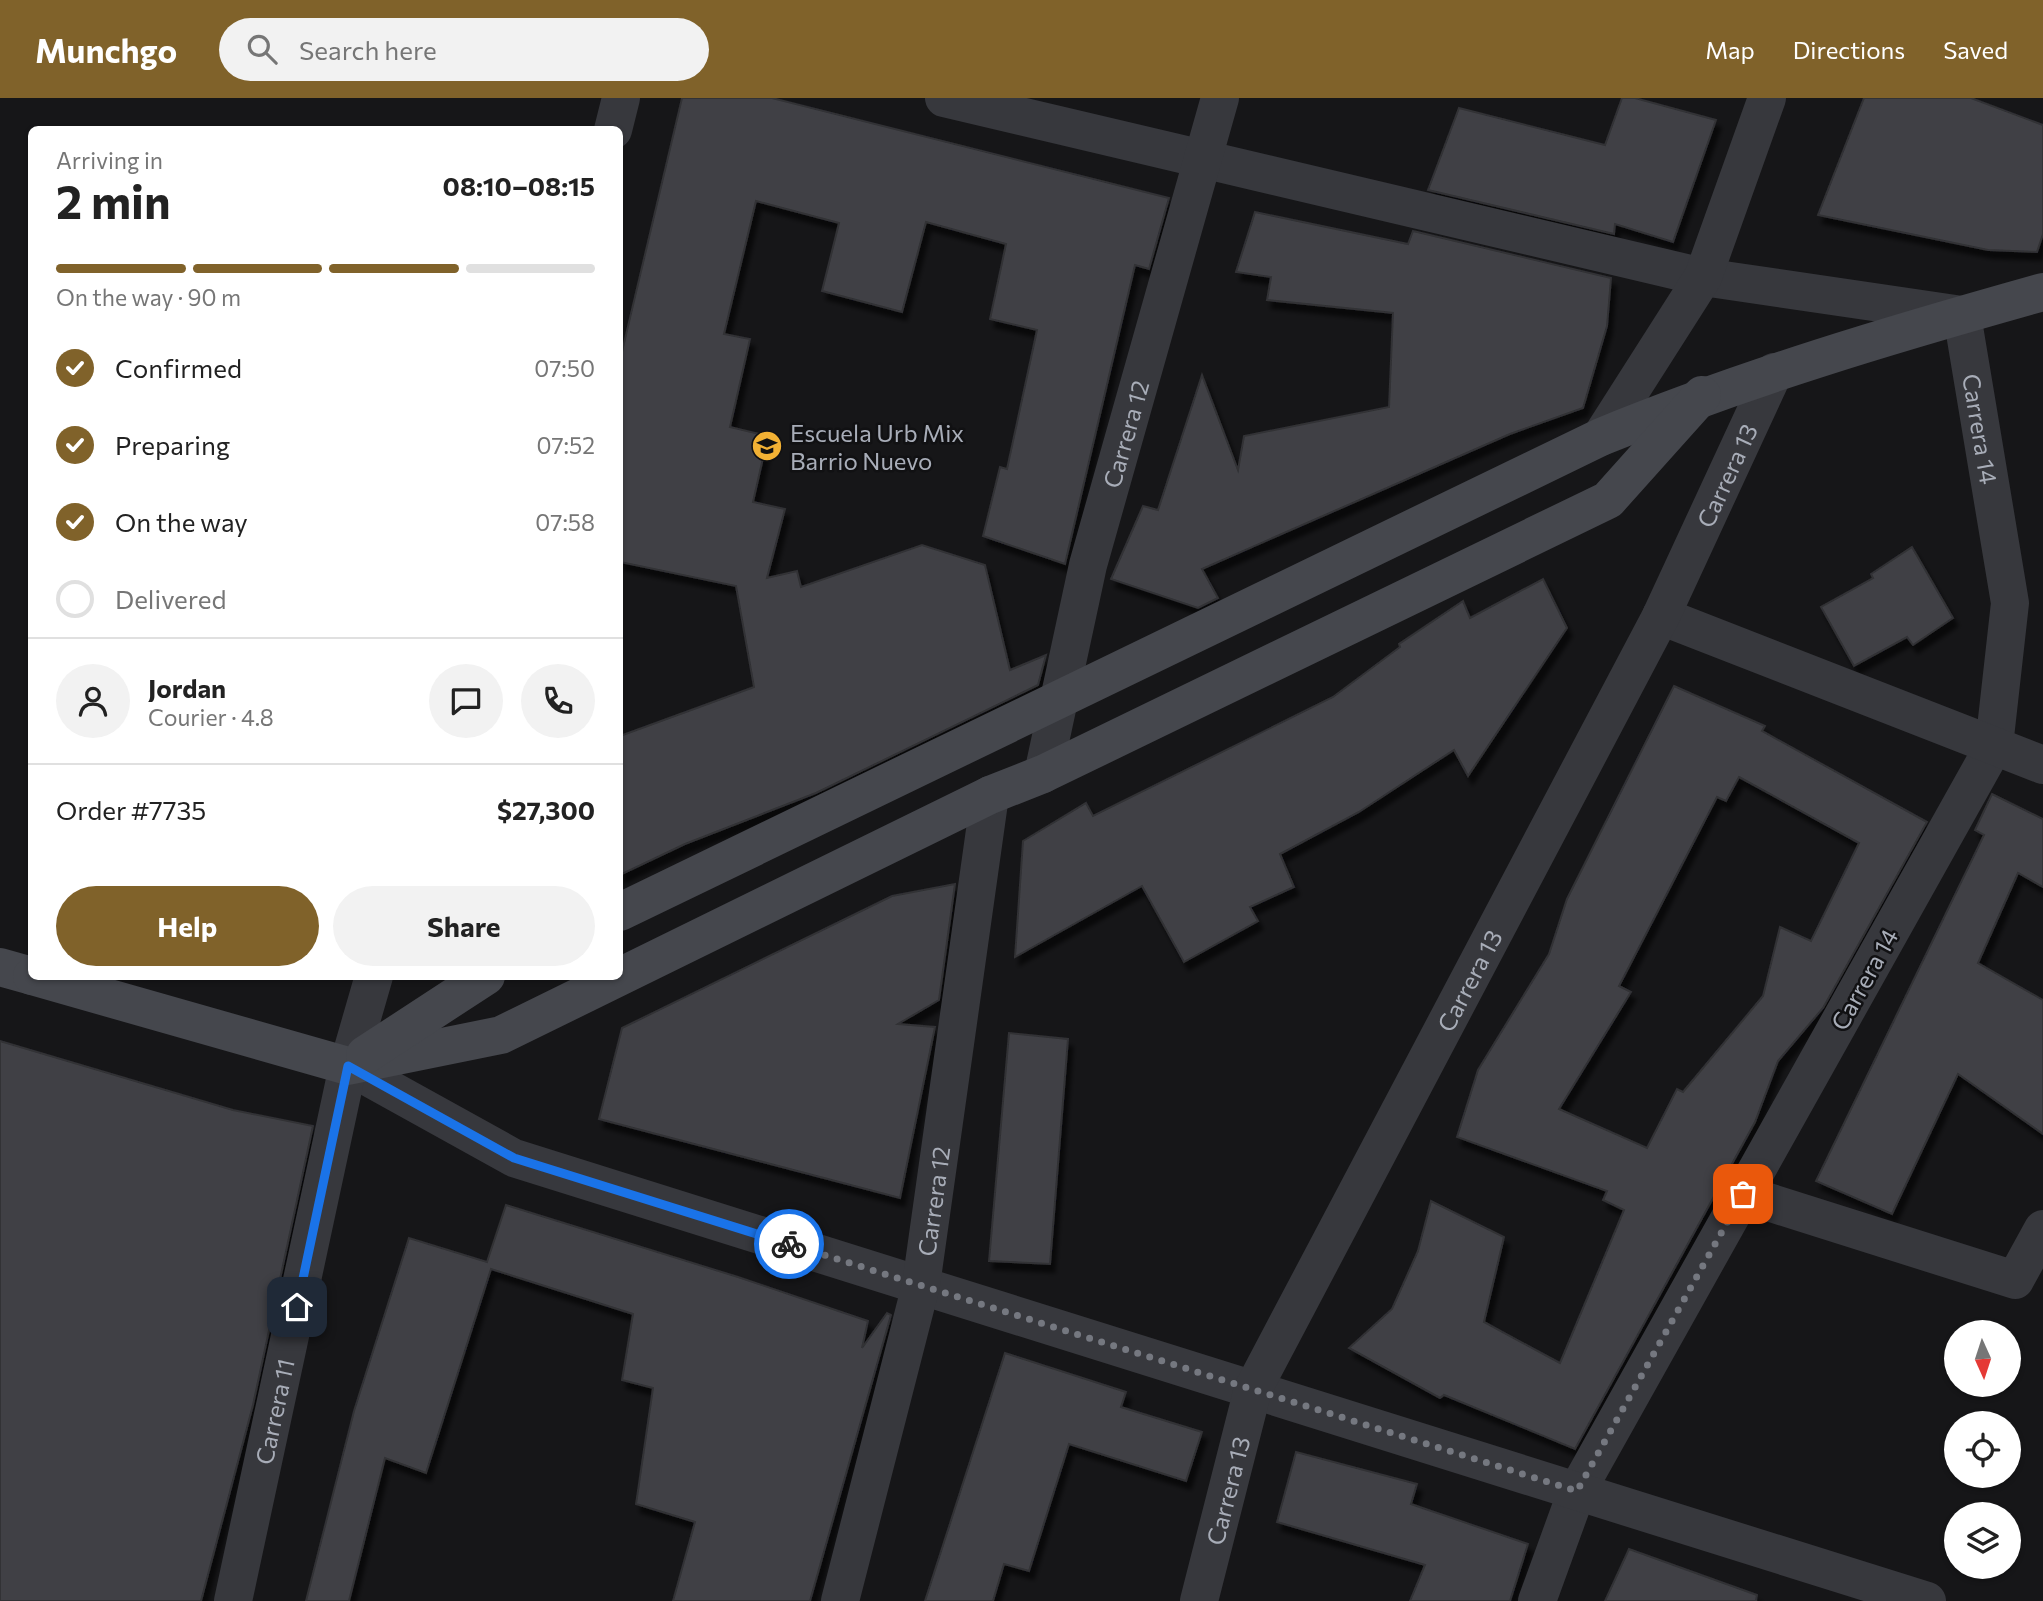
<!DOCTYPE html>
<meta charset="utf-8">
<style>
body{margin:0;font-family:Commissioner,sans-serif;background:#f2f2f2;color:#222;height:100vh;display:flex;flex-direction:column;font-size:26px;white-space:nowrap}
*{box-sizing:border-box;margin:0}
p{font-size:23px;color:#767676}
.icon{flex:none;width:38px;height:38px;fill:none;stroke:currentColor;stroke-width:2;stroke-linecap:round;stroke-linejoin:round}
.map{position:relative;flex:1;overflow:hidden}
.side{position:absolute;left:28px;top:28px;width:595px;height:854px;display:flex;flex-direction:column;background:#fff;border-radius:10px;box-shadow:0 2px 5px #0004}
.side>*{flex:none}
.needle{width:46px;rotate:177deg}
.controls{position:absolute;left:1944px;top:1222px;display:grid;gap:14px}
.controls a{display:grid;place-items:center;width:77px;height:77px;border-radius:50%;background:#fff;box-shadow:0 2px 5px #0004;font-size:35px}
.pin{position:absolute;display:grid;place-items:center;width:60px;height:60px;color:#fff;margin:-30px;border-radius:14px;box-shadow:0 4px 10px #0006}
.courier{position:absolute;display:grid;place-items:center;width:70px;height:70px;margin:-35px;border:5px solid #1a73e8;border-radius:50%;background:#fff;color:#222;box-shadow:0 2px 9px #0007}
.headline em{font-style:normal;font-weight:700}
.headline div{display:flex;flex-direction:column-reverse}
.headline{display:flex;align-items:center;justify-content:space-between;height:119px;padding:0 28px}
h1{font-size:46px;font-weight:700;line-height:52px}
.bar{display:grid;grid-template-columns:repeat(4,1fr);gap:10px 7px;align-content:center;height:84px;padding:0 28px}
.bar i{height:9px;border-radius:5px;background:#e0e0e0}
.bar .active{background:#80622a}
.bar p{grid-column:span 4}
.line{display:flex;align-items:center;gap:18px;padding:0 28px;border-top:2px solid #e0e0e0}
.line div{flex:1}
.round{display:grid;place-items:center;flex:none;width:74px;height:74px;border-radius:37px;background:#f2f2f2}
ol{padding:0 28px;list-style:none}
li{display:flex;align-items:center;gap:21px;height:77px}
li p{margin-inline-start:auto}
li .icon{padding:7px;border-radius:50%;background:#80622a;color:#fff;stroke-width:4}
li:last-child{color:#767676}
li i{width:38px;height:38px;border:4px solid #e0e0e0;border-radius:50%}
.action{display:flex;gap:14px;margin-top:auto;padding:14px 28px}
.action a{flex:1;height:80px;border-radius:42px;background:#80622a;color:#fff;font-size:28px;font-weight:700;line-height:80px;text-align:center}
.action a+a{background:#f2f2f2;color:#222}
header{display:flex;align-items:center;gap:42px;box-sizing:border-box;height:98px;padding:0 35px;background:#80622a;color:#fff}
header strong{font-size:33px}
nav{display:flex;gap:38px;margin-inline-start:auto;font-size:24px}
.search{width:490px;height:63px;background:#f2f2f2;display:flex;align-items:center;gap:18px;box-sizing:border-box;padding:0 24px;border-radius:38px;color:#767676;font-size:26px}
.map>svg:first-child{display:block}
</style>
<header>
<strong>Munchgo</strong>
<div class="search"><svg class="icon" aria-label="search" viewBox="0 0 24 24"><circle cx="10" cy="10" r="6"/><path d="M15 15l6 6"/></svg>Search here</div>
<nav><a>Map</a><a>Directions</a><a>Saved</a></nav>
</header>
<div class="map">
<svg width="2043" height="1503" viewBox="0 0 2043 1503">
<defs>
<filter id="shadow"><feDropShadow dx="4.5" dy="8" stdDeviation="2" flood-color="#0009"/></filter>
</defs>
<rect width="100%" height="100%" fill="#161618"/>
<g fill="#404145" stroke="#303034" stroke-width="2" fill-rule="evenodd" filter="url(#shadow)">
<path d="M 682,0 L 772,0 L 1169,100 L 1149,171 L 1135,167 L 1065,466 L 983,438 L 1000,369 L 1007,371 L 1037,232 L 990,221 L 1006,146 L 926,124 L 902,214 L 822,193 L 839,125 L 756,103 L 724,236 L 750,241 L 730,329 L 768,338 L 753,404 L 785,411 L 767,480 L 797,473 L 801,489 L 922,447 L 985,467 L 1010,572 L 1046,557 L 1038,587 L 816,695 L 685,746 L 620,777 L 620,638 L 754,589 L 736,488 L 620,464 L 620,262 Z"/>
<path d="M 1622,0 L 1635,0 L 1716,22 L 1673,144 L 1615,126 L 1614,136 L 1428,92 L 1459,10 L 1605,47 Z"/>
<path d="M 1864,0 L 1971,0 L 2043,27 L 2043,136 L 2037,154 L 1988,152 L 1818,117 Z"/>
<path d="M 1255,114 L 1408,146 L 1413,133 L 1611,180 L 1607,228 L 1583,310 L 1510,336 L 1202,471 L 1218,500 L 1198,510 L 1111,481 L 1143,408 L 1158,412 L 1202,277 L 1238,372 L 1244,338 L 1389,309 L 1393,215 L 1267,202 L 1271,179 L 1236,174 Z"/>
<path d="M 1912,449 L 1953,520 L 1913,547 L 1907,539 L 1854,568 L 1821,509 L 1873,480 L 1871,476 Z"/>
<path d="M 1543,481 L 1567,530 L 1468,678 L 1454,652 L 1359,714 L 1280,756 L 1294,789 L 1250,809 L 1258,823 L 1184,864 L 1142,788 L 1015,859 L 1023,743 L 1086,705 L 1093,718 L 1333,599 L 1400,549 L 1399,546 L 1463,503 L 1470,520 Z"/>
<path d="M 1674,588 L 1765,628 L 1762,633 L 1927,724 L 1823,910 L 1778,963 L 1755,1024 L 1575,1351 L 1444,1297 L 1440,1300 L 1349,1250 L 1392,1211 L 1418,1153 L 1431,1103 L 1504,1139 L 1484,1224 L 1560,1265 L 1624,1112 L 1603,1102 L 1607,1093 L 1457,1039 L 1478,972 L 1549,856 L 1567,801 ZM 1739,679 L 1859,745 L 1811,843 L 1780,829 L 1763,898 L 1683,994 L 1677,991 L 1647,1050 L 1559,1011 L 1631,894 L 1619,888 L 1717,699 L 1726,703 Z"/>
<path d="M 1992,696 L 2043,721 L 2043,789 L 2018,775 L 1978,865 L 2043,902 L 2043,1036 L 1958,976 L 1892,1116 L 1816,1083 L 1984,737 L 1975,732 Z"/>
<path d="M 955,786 L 939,902 L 898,926 L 935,929 L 900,1100 L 599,1021 L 622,930 L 892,798 Z"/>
<path d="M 1009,935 L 1068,941 L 1050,1166 L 989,1163 Z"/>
<path d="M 0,943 L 233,1012 L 313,1028 L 253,1307 L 201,1503 L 0,1503 Z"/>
<path d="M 506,1107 L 738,1179 L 868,1223 L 862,1250 L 887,1215 L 891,1217 L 810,1503 L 673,1503 L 695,1424 L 636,1406 L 653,1290 L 622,1282 L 633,1216 L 491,1171 L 426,1375 L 385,1360 L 349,1503 L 306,1503 L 354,1313 L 409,1140 L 487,1164 Z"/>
<path d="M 1005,1255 L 1126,1294 L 1121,1309 L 1202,1334 L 1186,1383 L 1069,1346 L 1029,1473 L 1004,1466 L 993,1503 L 925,1503 Z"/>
<path d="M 1296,1354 L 1417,1386 L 1411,1406 L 1528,1446 L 1510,1503 L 1410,1503 L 1425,1467 L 1277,1424 Z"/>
<path d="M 1629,1451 L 1757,1497 L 1756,1503 L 1605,1503 Z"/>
</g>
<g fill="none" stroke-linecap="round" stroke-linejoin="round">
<g stroke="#37383d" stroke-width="38">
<path id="s1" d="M 944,0 L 1703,179 L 1962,217 L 2010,505 L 1994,648 L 1577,1393 L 1537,1503"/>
<path d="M 613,32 L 621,0"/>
<path d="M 1601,339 L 1703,179 L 1767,0"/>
<path d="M 1661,518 L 2043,667"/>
<path id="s2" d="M 1043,676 L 1088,467 L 1220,0"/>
<path d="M 348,968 L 514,1060 L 1927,1503"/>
<path d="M 1743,1096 L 2015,1182 L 2043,1131"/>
<path id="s3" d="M 233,1503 L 348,968 L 374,878"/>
<path id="s4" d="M 840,1503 L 921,1187 L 990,697"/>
<path id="s5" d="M 1199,1503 L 1253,1291 L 1661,518 L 1774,274"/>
</g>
<g stroke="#45474d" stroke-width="38">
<path d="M 620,814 L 1601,339 C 1745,280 1893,236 2043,194"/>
<path d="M 0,869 L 32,878"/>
<path d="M 32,878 L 348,968 L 501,937 L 990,697 L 1043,676 L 1608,402 L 1702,297"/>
<path d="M 365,957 L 486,878"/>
</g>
</g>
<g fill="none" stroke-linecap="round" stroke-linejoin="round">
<path stroke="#757880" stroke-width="7" stroke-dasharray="0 12.6" d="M 789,1146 L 1577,1393 L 1743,1096"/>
<path stroke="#1a73e8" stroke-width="9" d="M 297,1209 L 348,968 L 514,1060 L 789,1146"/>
</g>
<defs>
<g id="school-disc" transform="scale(1.575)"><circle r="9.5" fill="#f2b134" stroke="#111113"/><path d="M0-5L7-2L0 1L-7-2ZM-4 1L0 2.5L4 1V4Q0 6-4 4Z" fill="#111"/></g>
</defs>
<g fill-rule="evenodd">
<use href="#school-disc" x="767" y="348"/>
</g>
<g text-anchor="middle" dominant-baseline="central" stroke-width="5" stroke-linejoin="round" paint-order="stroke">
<g font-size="24" fill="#a8adb8" stroke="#111113">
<text stroke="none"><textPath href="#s1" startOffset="1157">Carrera 14</textPath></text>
<text stroke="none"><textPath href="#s2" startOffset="350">Carrera 12</textPath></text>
<text stroke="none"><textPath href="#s5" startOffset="1248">Carrera 13</textPath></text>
<text transform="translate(1864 881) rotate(-61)">Carrera 14</text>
<text stroke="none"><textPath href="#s5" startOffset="681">Carrera 13</textPath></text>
<text stroke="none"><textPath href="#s4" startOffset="411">Carrera 12</textPath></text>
<text stroke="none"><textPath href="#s3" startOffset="194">Carrera 11</textPath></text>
<text stroke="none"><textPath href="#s5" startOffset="114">Carrera 13</textPath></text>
</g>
<g font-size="24" fill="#a8adb8" stroke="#111113" text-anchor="start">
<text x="790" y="334">Escuela Urb Mix<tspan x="790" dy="28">Barrio Nuevo</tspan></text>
</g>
</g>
</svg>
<div class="controls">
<a><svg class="needle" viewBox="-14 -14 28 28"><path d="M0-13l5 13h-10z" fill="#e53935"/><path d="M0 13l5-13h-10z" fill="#767676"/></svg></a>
<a><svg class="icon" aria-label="locate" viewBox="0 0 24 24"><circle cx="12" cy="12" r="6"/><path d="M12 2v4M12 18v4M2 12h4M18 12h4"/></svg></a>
<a><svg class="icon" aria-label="layers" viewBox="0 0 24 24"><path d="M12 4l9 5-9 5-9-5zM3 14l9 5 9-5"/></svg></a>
</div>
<div class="pin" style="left:1743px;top:1096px;background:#ea580c"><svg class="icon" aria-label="bag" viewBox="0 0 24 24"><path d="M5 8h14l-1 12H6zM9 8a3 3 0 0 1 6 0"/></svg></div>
<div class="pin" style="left:297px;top:1209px;background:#1f2937"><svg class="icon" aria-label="home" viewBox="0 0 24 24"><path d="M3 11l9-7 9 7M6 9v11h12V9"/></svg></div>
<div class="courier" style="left:789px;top:1146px"><svg class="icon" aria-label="bike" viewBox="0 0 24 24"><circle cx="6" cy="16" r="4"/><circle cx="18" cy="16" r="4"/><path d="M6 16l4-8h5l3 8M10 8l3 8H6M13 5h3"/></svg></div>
<section class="side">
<div class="headline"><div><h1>2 min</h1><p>Arriving in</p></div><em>08:10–08:15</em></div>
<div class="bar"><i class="active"></i><i class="active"></i><i class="active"></i><i></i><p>On the way · 90 m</p></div>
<ol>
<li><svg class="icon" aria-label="check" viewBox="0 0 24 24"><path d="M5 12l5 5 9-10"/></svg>Confirmed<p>07:50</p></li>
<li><svg class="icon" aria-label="check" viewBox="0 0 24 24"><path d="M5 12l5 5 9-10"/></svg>Preparing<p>07:52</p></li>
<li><svg class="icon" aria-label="check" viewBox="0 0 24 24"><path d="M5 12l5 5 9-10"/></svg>On the way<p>07:58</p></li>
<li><i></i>Delivered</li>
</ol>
<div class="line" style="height:126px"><a class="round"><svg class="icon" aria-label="person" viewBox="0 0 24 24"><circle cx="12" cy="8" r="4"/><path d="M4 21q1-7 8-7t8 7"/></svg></a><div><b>Jordan</b><p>Courier · 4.8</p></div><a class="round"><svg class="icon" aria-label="chat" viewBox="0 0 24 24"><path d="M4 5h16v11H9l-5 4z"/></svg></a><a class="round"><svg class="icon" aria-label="phone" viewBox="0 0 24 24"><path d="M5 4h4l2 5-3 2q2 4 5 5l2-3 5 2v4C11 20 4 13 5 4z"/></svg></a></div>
<div class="line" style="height:91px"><div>Order #7735</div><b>$27,300</b></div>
<div class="action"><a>Help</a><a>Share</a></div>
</section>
</div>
